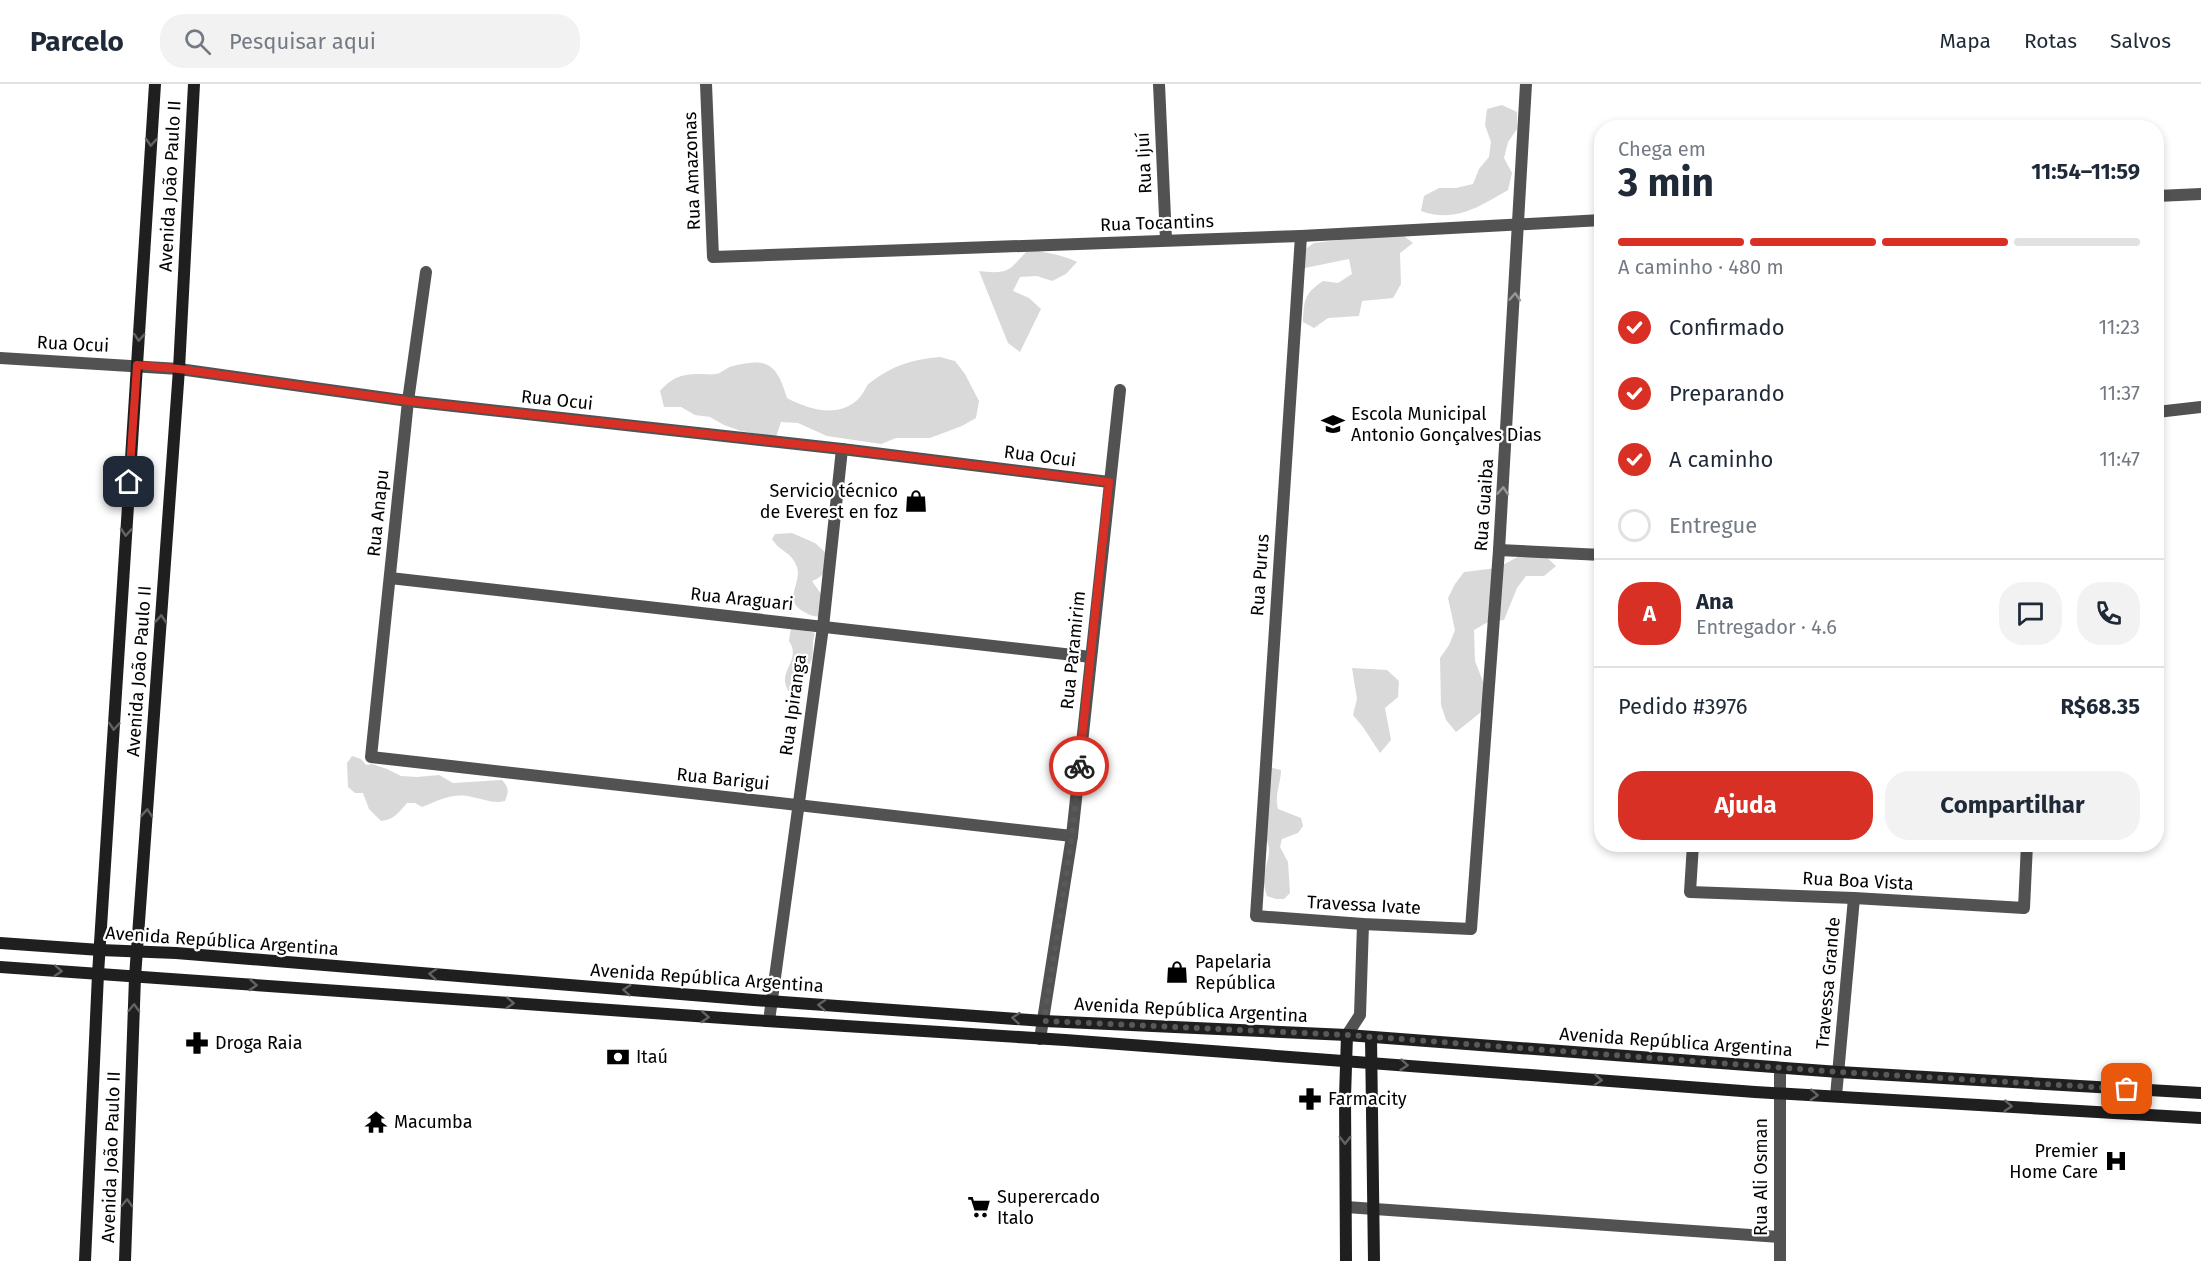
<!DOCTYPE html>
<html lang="pt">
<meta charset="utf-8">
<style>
body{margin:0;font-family:"Fira Sans",sans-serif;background:#f2f2f3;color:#1f2937;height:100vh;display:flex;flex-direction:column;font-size:22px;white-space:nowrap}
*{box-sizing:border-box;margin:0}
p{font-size:20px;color:#747a83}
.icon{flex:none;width:33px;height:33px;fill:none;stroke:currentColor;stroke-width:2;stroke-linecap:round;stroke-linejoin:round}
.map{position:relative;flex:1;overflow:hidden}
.drawer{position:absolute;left:1594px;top:36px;width:570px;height:732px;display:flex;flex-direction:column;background:#fff;border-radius:24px;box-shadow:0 3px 9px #0003}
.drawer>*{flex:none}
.pin{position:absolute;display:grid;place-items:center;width:51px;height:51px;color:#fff;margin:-26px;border-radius:12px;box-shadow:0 3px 9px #0006}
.courier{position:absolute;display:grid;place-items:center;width:60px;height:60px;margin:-30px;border:4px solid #d93025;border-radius:50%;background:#fff;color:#222;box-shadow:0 2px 8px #0007}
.overview em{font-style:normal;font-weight:700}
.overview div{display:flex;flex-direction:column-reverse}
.overview{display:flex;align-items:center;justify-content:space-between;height:102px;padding:0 24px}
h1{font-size:39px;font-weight:700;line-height:45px}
.bar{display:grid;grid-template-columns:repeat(4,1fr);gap:9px 6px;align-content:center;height:72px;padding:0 24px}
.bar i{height:8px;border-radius:4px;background:#e0e1e3}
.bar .selected{background:#d93025}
.bar p{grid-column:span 4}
.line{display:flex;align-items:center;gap:15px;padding:0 24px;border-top:2px solid #e0e1e3}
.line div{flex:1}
.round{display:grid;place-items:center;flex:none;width:63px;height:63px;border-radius:24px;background:#f2f2f3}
ol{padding:0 24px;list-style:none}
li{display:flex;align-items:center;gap:18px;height:66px}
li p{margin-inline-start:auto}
li .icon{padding:6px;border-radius:50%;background:#d93025;color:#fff;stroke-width:4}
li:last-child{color:#747a83}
li i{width:33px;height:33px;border:3px solid #e0e1e3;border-radius:50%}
.action{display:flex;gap:12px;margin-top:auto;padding:12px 24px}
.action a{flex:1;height:69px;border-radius:24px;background:#d93025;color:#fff;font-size:24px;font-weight:700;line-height:69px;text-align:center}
.action a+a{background:#f2f2f3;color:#1f2937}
header{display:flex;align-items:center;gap:36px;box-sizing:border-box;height:84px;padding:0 30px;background:#fff;border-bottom:2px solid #e0e1e3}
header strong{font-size:28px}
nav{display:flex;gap:33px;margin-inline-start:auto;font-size:21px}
.search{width:420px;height:54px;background:#f2f2f3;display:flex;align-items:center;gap:15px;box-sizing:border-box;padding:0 21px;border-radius:24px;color:#747a83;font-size:22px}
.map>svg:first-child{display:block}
</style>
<header>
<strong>Parcelo</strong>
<div class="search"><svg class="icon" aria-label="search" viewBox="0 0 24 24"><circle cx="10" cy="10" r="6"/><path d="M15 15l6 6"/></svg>Pesquisar aqui</div>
<nav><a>Mapa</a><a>Rotas</a><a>Salvos</a></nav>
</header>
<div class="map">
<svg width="2201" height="1177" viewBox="0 0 2201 1177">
<rect width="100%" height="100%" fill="#fff"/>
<g fill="#d9d9d9">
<path d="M 1502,21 L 1517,28 L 1517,45 L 1508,58 L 1504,74 L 1512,89 L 1508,106 C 1479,123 1455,139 1421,127 L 1424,112 L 1439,104 L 1456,104 L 1473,100 L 1479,85 L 1489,73 L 1491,58 L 1485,41 L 1487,25 Z"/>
<path d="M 1400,149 L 1413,159 L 1400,169 L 1401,200 L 1393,214 L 1362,217 L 1359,232 L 1328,234 L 1314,244 L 1303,238 C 1304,216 1304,210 1323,197 L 1338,199 L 1352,190 L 1349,175 L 1305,184 L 1301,168 L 1314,159 Z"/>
<path d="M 1029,165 C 1046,169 1061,170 1077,178 L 1066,190 L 1052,197 L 1037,192 L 1020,193 L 1013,207 L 1029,214 L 1041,225 L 1020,268 L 1008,259 L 979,187 C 1011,191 1009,185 1029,165 Z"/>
<path d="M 940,273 L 955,277 L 965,290 L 979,317 L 976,334 L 962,342 L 930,354 L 896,354 L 881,360 L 827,352 L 798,339 L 781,338 L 776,353 L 741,347 L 724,341 L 710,333 L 695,331 L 681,323 L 664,323 L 660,307 C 674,292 682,290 702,290 C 706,290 712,291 716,290 C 722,289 727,283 733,282 C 769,273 777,281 787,314 C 809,326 841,335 860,313 C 865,308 865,302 871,298 C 891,282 914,275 940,273 Z"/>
<path d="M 792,449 L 815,459 L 827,470 C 826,484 826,492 812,497 L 821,510 L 819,533 C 811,532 808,530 801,526 C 784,515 802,498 797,483 C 791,467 781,469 772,455 L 775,450 Z"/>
<path d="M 1527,468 L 1542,469 L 1556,482 L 1544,492 L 1526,492 L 1517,504 L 1504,536 L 1488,538 L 1474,546 L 1475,577 L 1487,608 L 1485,625 L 1456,648 L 1446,636 L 1441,621 L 1440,574 L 1449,561 L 1455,546 L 1448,514 L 1455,500 L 1464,488 L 1497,484 Z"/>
<path d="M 791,544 C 800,547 807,546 815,549 C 811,560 815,570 810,580 L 803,581 L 800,597 L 790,609 C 774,588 803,577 789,557 Z"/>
<path d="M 1352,584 L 1387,586 L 1399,597 L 1398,613 L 1385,624 L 1391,656 L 1380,669 L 1363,643 L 1353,631 L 1357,615 Z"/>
<path d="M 352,672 L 361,675 L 366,681 L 372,680 L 387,685 L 401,692 L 417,693 L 439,691 L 453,699 L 502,696 C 509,703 509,708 505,717 C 493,720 484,715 472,713 C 454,708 439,716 422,723 L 415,719 L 407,719 C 399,728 394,736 381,737 L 369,725 L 363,709 L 355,709 L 348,703 L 347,679 Z"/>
<path d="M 1269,683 L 1281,686 C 1281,699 1274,712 1278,725 L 1301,734 L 1303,742 L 1298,749 L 1282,755 L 1280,763 L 1288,778 L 1290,809 L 1284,815 L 1276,815 L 1267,812 C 1257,787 1276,773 1266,755 Z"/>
</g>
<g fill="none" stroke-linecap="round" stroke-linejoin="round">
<g stroke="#525252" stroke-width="12">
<path d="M 706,0 L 713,173 L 1301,152 L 1602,136"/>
<path d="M 1159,0 L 1166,156"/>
<path d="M 2157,112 L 2201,110"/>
<path d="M 1301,152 L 1256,832 L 1363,840 L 1471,845 L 1499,466 L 1526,0"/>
<path d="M 426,188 L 408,317 L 371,673 L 1072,752"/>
<path d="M 0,274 L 179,285 L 408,317 L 842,365 L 1109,398"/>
<path d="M 2157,328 L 2201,323"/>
<path d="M 1499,466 L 1602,471"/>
<path d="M 390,494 L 1091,573"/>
<path d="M 1693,760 L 1690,808 L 1854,814 L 2024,824 L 2027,760"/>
<path d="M 769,937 L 823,543 L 842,365"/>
<path d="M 1347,951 L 1360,931 L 1363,840"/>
<path d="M 1040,955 L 1072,752 L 1120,306"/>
<path d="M 1780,984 L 1780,1177"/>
<path d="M 1836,1012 L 1854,814"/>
<path d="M 1346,1123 L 1780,1153"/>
</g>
<g stroke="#1f1f1f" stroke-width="12">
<path d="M 0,859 L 100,866 L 176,869 L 754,916 L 1044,937 L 1347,951 L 1839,988 L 2201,1009"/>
<path d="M 0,883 L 752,936 L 1065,956 L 1755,1008 L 2201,1034"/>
<path d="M 1371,953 L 1374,1177"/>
<path d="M 85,1177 L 98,890 L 155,0"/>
<path d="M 125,1177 L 135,893 L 179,285 L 194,0"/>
<path d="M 1346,1177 L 1345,1013 L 1347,951"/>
</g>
</g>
<defs><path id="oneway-chevron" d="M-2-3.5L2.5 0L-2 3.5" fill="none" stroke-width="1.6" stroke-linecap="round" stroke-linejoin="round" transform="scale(1.5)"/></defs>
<g stroke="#626262">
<use href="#oneway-chevron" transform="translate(151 58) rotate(94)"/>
<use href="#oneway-chevron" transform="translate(139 253) rotate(94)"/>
<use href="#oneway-chevron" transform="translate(126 448) rotate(94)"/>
<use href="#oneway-chevron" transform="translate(161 535) rotate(-86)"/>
<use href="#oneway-chevron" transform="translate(114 642) rotate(94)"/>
<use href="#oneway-chevron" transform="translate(147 729) rotate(-86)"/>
<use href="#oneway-chevron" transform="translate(58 887) rotate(4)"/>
<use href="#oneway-chevron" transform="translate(433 890) rotate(-175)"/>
<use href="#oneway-chevron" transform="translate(253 901) rotate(4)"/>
<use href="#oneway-chevron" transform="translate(627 906) rotate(-175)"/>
<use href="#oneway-chevron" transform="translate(510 919) rotate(4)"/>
<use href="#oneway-chevron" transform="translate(822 921) rotate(-176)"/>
<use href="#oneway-chevron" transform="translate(134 924) rotate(-88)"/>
<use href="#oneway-chevron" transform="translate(705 933) rotate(4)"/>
<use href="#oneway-chevron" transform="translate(1016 934) rotate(-175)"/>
<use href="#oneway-chevron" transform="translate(1404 981) rotate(5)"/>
<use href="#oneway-chevron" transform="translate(1598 996) rotate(4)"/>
<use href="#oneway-chevron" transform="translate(1814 1011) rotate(3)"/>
<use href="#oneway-chevron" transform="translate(2008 1022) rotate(3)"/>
<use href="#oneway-chevron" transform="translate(1345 1056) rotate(90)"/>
<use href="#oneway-chevron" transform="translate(127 1119) rotate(-88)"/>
</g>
<g stroke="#979797">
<use href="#oneway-chevron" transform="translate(1515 213) rotate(-86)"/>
<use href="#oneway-chevron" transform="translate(1503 407) rotate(-86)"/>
</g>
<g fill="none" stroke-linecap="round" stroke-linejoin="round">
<path stroke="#595959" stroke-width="6" stroke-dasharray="0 10.8" d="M 1079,682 L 1072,752 L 1044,937 L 1347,951 L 1839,988 L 2127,1005"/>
<path stroke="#d93025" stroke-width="8" d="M 129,398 L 137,281 L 179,285 L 408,317 L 842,365 L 1109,398 L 1079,682"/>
</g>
<defs>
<g id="school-bare" transform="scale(1.8)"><path d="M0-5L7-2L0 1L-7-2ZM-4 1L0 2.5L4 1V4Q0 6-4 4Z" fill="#000" stroke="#fff" stroke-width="2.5" paint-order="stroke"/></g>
<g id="shop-bare" transform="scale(1.8)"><path d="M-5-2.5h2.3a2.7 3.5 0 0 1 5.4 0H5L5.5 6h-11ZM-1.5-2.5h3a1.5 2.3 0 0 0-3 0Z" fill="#000" stroke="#fff" stroke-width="2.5" paint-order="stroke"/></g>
<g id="pharmacy-bare" transform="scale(1.8)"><path d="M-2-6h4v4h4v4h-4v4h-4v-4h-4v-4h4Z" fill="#000" stroke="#fff" stroke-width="2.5" paint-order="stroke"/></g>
<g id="bank-bare" transform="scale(1.8)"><path d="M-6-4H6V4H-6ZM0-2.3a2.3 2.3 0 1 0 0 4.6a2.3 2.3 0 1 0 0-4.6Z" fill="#000" stroke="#fff" stroke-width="2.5" paint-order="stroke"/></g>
<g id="temple-bare" transform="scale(1.8)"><path d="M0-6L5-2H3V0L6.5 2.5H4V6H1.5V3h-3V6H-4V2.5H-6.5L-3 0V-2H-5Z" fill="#000" stroke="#fff" stroke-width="2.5" paint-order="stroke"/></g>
<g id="hospital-bare" transform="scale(1.8)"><path d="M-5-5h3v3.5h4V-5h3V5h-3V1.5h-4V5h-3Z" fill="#000" stroke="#fff" stroke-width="2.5" paint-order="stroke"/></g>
<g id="supermarket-bare" transform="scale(1.8)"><path d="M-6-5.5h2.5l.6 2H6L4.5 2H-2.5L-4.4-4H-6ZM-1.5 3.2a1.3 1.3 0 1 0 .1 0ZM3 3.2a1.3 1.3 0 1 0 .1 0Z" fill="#000" stroke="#fff" stroke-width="2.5" paint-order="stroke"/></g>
</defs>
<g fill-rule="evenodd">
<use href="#school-bare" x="1333" y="340"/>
<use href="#shop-bare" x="916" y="417"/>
<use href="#shop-bare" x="1177" y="888"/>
<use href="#pharmacy-bare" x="197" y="959"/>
<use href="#bank-bare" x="618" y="973"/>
<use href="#pharmacy-bare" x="1310" y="1015"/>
<use href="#temple-bare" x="376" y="1038"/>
<use href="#hospital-bare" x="2116" y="1077"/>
<use href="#supermarket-bare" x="979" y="1123"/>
</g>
<g text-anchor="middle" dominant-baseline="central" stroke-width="4.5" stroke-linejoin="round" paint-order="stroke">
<g font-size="18" fill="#000" stroke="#fff">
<text transform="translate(1144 79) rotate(-93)">Rua Ijuí</text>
<text transform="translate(692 87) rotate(-92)">Rua Amazonas</text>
<text transform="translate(170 102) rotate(-87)">Avenida João Paulo II</text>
<text transform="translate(1157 139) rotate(-2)">Rua Tocantins</text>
<text transform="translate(73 260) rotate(3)">Rua Ocui</text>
<text transform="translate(557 316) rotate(6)">Rua Ocui</text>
<text transform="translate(1040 372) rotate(7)">Rua Ocui</text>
<text transform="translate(1484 421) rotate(-86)">Rua Guaiba</text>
<text transform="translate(378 429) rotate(-84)">Rua Anapu</text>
<text transform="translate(1260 491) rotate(-86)">Rua Purus</text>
<text transform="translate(742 515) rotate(6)">Rua Araguari</text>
<text transform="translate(1073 566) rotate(-84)">Rua Paramirim</text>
<text transform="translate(139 587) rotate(-86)">Avenida João Paulo II</text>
<text transform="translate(793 621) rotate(-82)">Rua Ipiranga</text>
<text transform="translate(723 695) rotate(6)">Rua Barigui</text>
<text transform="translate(1858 797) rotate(3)">Rua Boa Vista</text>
<text transform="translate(1364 821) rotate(3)">Travessa Ivate</text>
<text transform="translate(222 857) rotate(4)">Avenida República Argentina</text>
<text transform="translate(707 894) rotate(4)">Avenida República Argentina</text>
<text transform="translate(1828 899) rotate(-85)">Travessa Grande</text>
<text transform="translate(1191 926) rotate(3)">Avenida República Argentina</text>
<text transform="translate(1676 958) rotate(4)">Avenida República Argentina</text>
<text transform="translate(111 1073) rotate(-88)">Avenida João Paulo II</text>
<text transform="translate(1761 1093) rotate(-90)">Rua Ali Osman</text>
</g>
<g font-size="18" fill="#000" stroke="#fff" text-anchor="start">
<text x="1351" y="330">Escola Municipal<tspan x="1351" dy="21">Antonio Gonçalves Dias</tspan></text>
<text x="898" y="407" text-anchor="end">Servicio técnico<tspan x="898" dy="21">de Everest en foz</tspan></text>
<text x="1195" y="878">Papelaria<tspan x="1195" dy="21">República</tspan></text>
<text x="215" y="959">Droga Raia</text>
<text x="636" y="973">Itaú</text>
<text x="1328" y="1015">Farmacity</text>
<text x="394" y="1038">Macumba</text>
<text x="2098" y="1067" text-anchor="end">Premier<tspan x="2098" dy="21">Home Care</tspan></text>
<text x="997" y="1113">Superercado<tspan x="997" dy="21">Italo</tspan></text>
</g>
</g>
</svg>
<div class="pin" style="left:2127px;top:1005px;background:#ea580c"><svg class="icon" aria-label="bag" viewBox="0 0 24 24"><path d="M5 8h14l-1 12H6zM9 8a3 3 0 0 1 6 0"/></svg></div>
<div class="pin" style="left:129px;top:398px;background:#1f2937"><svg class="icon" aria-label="home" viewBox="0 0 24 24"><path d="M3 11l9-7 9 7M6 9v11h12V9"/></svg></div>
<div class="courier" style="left:1079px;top:682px"><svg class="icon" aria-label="bike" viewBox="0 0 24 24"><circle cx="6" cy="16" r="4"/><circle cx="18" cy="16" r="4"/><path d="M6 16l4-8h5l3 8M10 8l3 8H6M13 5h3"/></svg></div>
<section class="drawer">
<div class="overview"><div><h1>3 min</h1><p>Chega em</p></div><em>11:54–11:59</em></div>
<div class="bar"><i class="selected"></i><i class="selected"></i><i class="selected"></i><i></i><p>A caminho · 480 m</p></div>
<ol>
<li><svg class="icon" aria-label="check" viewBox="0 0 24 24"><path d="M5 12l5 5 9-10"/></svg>Confirmado<p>11:23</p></li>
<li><svg class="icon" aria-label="check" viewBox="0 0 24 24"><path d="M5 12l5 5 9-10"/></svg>Preparando<p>11:37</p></li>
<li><svg class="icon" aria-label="check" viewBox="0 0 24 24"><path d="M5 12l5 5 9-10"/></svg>A caminho<p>11:47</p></li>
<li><i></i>Entregue</li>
</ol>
<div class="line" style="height:108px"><b class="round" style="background:#d93025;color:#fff">A</b><div><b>Ana</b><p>Entregador · 4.6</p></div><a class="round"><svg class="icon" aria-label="chat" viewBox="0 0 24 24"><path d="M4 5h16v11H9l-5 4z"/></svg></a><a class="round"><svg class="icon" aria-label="phone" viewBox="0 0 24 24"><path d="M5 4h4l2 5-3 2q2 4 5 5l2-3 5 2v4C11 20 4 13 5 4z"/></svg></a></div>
<div class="line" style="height:78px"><div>Pedido #3976</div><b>R$68.35</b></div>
<div class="action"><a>Ajuda</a><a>Compartilhar</a></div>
</section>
</div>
